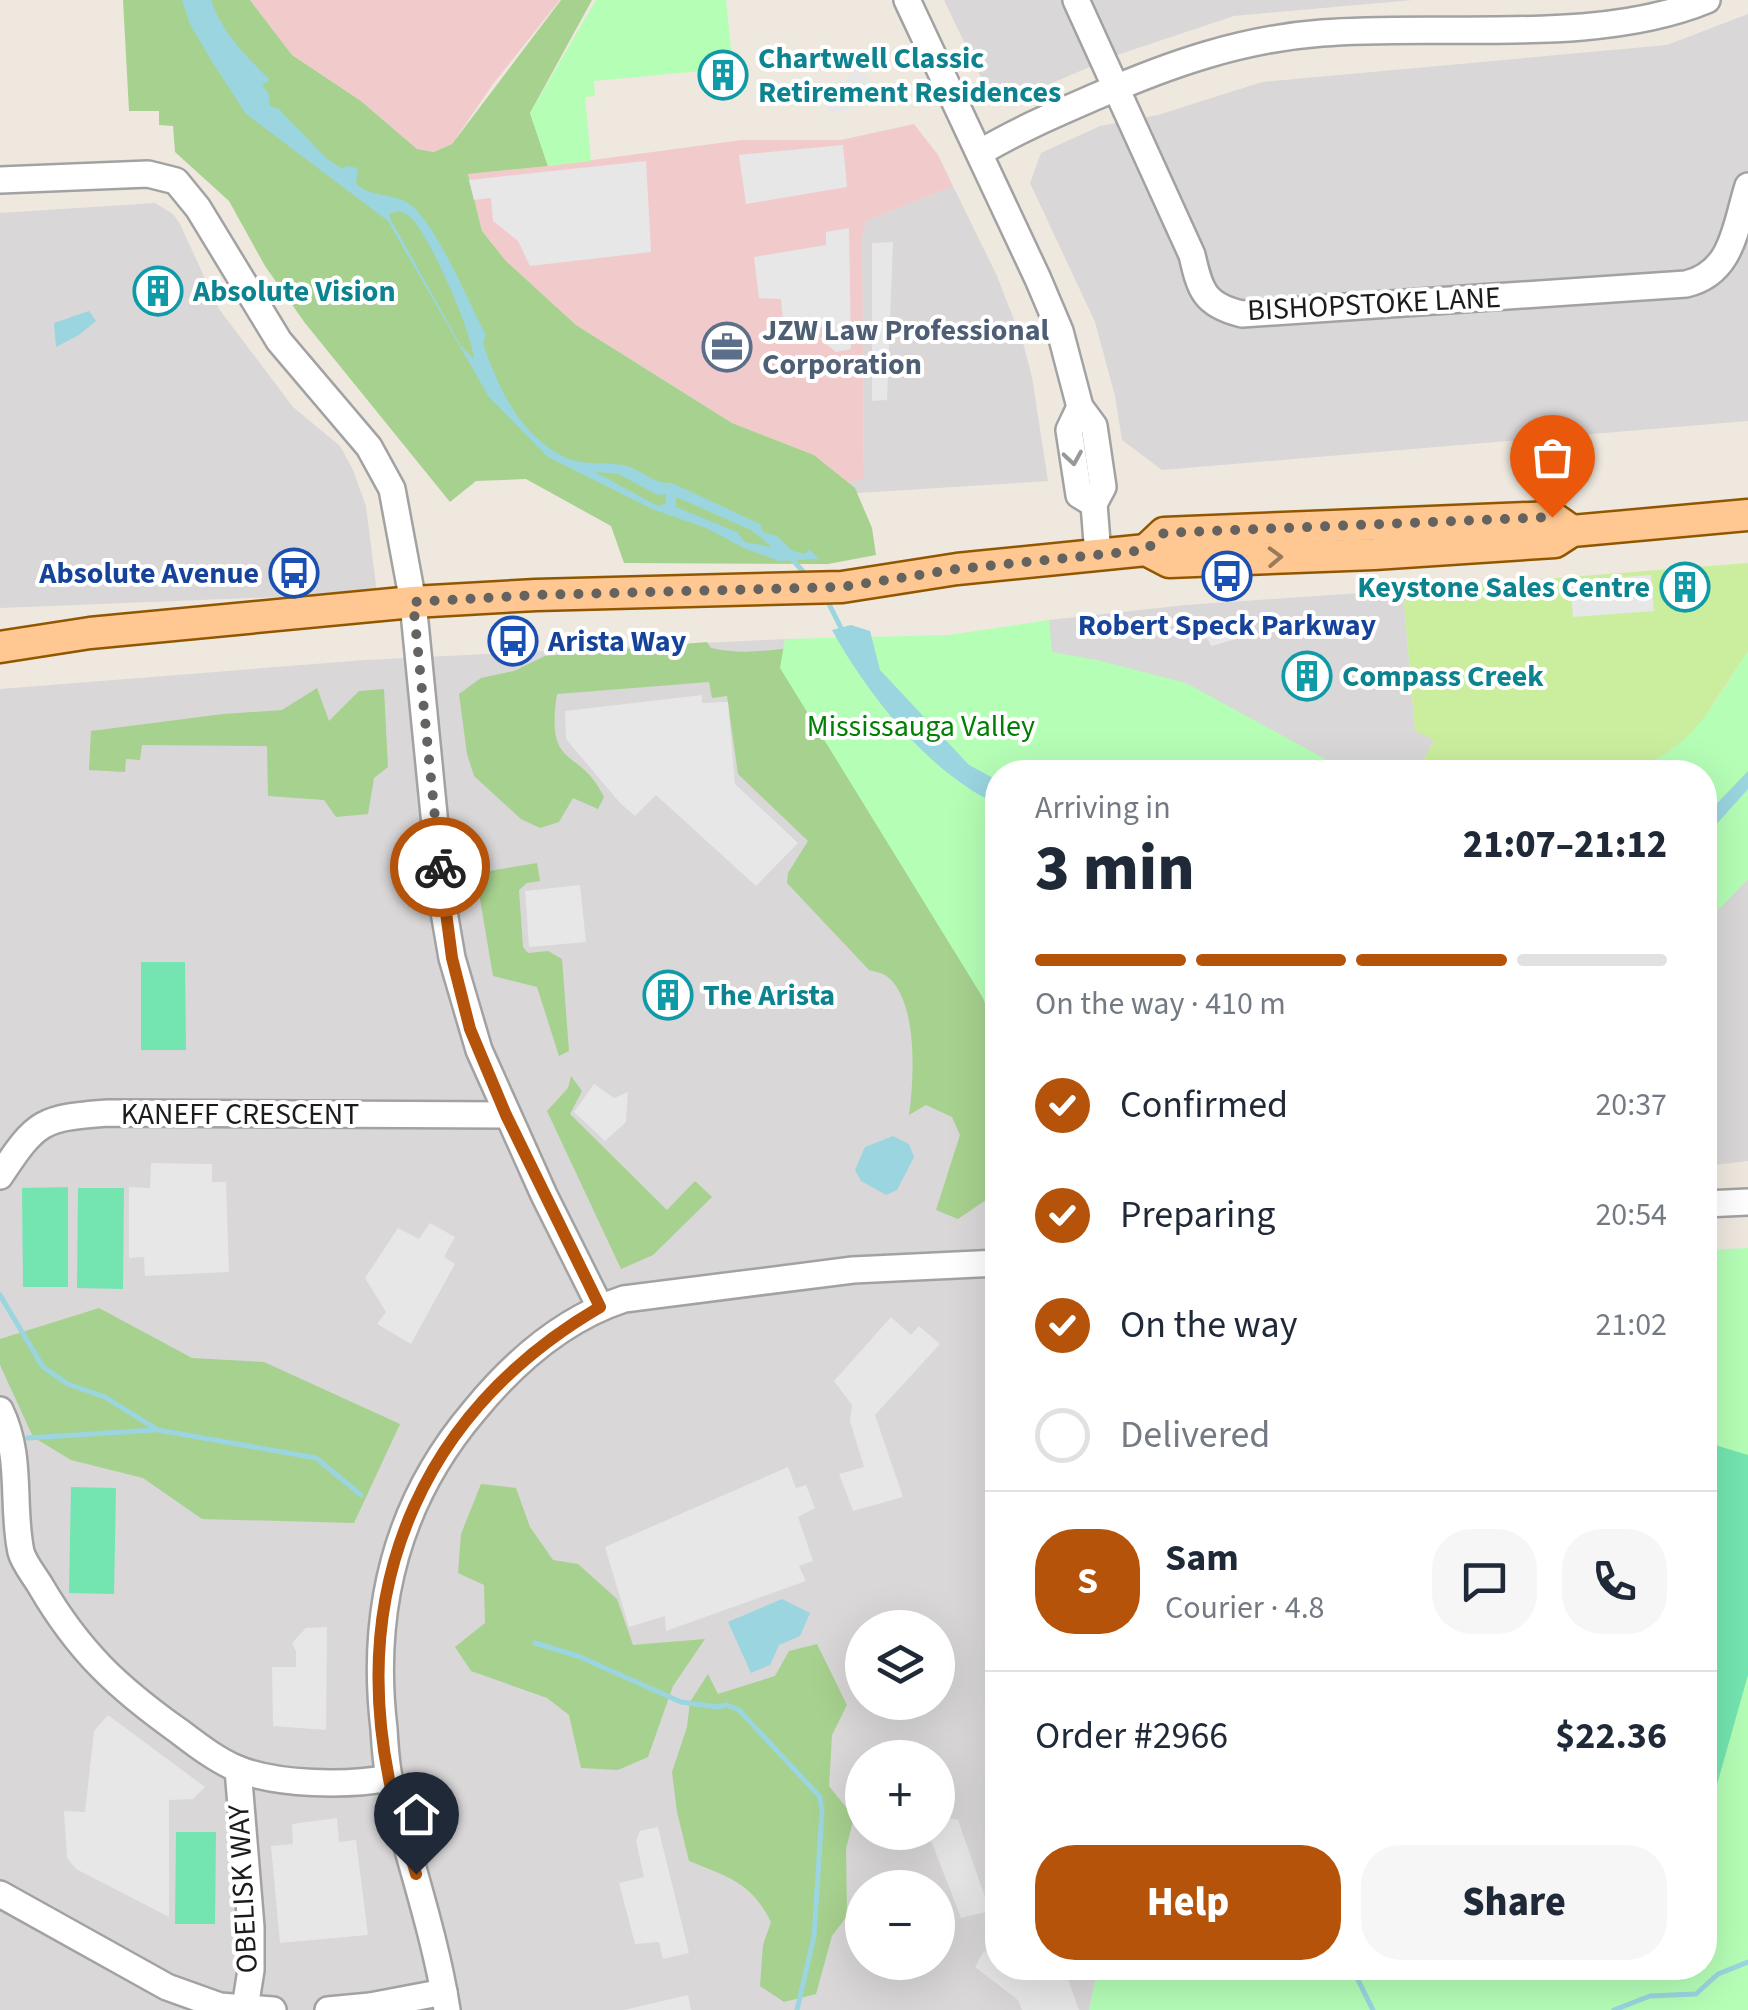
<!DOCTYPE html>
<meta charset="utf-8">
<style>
body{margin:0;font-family:"Source Sans 3",sans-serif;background:#f6f6f7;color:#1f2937;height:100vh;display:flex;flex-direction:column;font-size:38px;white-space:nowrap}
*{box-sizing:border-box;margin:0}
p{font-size:32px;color:#747a83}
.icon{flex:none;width:55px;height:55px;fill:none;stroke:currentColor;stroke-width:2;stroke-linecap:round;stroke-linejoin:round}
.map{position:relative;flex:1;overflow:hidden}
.side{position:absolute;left:985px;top:760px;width:732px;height:1220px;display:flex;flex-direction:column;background:#fff;border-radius:40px;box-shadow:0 10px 40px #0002}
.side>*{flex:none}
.controls{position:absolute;left:845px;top:1610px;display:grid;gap:20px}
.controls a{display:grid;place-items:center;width:110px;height:110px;border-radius:50%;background:#fff;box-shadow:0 10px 40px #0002;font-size:50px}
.pin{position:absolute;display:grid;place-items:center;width:85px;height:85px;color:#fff;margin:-102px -42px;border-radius:50% 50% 50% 0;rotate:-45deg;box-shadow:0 0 10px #0007}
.pin .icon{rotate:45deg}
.courier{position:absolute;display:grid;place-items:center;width:100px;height:100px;margin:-50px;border:8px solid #b45309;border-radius:50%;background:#fff;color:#222;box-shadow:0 2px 12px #0007}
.head em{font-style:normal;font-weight:800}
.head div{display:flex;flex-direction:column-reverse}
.head{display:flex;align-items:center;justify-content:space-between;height:170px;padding:0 50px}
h1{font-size:65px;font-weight:800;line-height:75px}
.bar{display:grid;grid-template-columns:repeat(4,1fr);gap:15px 10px;align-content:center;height:120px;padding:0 50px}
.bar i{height:12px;border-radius:8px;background:#e0e1e3}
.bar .current{background:#b45309}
.bar p{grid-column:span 4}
.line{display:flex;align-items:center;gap:25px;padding:0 50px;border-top:2px solid #e0e1e3}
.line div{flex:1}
.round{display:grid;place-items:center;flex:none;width:105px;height:105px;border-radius:40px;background:#f6f6f7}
ol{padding:0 50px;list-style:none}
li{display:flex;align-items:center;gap:30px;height:110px}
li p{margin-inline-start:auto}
li .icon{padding:10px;border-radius:50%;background:#b45309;color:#fff;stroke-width:4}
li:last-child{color:#747a83}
li i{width:55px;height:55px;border:5px solid #e0e1e3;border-radius:50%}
.button{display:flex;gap:20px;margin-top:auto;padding:20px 50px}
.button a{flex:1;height:115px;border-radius:40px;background:#b45309;color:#fff;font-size:40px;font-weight:800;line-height:115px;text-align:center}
.button a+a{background:#f6f6f7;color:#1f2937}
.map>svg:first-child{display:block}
</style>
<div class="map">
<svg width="1748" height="2010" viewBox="0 0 1748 2010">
<rect width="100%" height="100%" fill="#eee8df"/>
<g fill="#d9d7d8" fill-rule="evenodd">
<path d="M 944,0 L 1413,0 L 1234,16 L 1120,54 L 1017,98 L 986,88 Z"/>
<path d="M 1748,14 L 1748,421 L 1162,470 L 1122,440 L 1115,396 L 1095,322 L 1030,183 L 1041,153 L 1100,126 L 1158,115 L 1262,82 L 1667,45 Z"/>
<path d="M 953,186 L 997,276 L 1023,343 L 1032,377 L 1048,481 L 857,493 L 848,483 L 864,477 L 862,236 L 866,221 Z"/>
<path d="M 155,203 L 173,214 L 180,224 L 219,309 L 293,407 L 340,446 L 353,470 L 366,506 L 377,593 L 0,608 L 0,213 Z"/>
<path d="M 1417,589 L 1404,602 L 1415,730 L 1434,740 L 1417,772 L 1349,772 L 1051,652 L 1049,620 L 1186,605 Z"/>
<path d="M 785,639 L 780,668 L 997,1034 L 998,1968 L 1098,1968 L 1089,2010 L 0,2010 L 0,689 L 365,660 ZM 862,1628 L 938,1628 L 938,1702 L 862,1702 ZM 862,1758 L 938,1758 L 938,1832 L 862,1832 ZM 862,1888 L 938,1888 L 938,1962 L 862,1962 Z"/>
<path d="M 1748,879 L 1748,1161 L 1705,1166 L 1705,923 Z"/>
</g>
<g fill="#f1cbcc">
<path d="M 250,0 L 560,0 L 493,84 L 452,144 L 435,152 L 417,149 L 361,101 L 292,55 Z"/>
<path d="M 914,124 L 938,155 L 953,186 L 866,221 L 862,236 L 864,478 L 848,483 L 814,455 L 732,423 L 576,325 L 506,261 L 482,231 L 468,174 L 548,166 L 742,140 L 841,140 Z"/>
</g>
<path fill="#cbee9e" d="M 1748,563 L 1748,651 L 1695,732 L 1653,763 L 1627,772 L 1417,772 L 1434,740 L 1415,731 L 1404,602 L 1417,589 Z"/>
<g fill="#a7d18f">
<path d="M 123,0 L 250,0 L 292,55 L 361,101 L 417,149 L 434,152 L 452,144 L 561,0 L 592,0 L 530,113 L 548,166 L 468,174 L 482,231 L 506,261 L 576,325 L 732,423 L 814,455 L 855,488 L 872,528 L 876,555 L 828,564 L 624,563 L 611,526 L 526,479 L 476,481 L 450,502 L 305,323 L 265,266 L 229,201 L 175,152 L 173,126 L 159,125 L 159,111 L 129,111 Z"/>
<path d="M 707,642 L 711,648 C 746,656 780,649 815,644 L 997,804 L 997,1202 L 986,1200 L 958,1219 L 936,1210 L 960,1135 L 952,1117 L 926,1105 L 909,1115 C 914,1079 918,1006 890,979 C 884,973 877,972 869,970 L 787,883 L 788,873 L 808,841 L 738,774 L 727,696 L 712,698 L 709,682 L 557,694 C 545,772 579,745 604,797 L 598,809 L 573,798 L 559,822 L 540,828 L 521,819 L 474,776 L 467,754 L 459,694 L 481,678 L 514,671 L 545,656 Z"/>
<path d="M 317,688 L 329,721 L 359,691 L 384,689 L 388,767 L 374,778 L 368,814 L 336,817 L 324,800 L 268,796 L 267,746 L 142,745 L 140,760 L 126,759 L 125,772 L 89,770 L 91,731 L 223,714 L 282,710 Z"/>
<path d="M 537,863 L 540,881 L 527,883 L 519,890 L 523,947 L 528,953 L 548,951 L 562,959 L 569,1051 L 559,1056 L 537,987 L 493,976 L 479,893 L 489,871 Z"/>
<path d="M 571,1076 L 582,1091 L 570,1114 L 667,1210 L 695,1181 L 712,1197 L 653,1255 L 621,1269 L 547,1111 L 568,1088 Z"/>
<path d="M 99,1308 L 192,1358 L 264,1362 L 400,1424 L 354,1523 L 202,1519 L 143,1478 L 71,1460 L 33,1437 L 0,1365 L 0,1339 Z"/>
<path d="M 481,1484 L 516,1488 L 530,1527 L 553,1560 L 578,1564 L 617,1599 L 633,1645 L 705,1639 L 673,1686 L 648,1757 L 618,1770 L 581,1768 L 569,1715 L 547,1698 L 471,1671 L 455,1647 L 485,1623 L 484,1585 L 458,1573 L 461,1534 Z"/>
<path d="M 817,1644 L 847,1705 L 832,1735 L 829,1786 L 854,1817 L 846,1849 L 847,1916 L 832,1936 L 816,1994 L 784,2002 L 760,1986 L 763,1945 L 771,1922 C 751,1882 728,1877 689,1861 L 677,1812 L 672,1772 L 687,1727 L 690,1702 L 708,1674 L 718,1694 L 775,1676 L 789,1651 Z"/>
</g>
<g fill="#b5feb6">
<path d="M 596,0 L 726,0 L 733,68 L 594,81 L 595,96 L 585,97 L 591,161 L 548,166 L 530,113 Z"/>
<path d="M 1049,620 L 1052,652 L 1097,660 L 1186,683 L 1349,772 L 998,772 L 997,1034 L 983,998 L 780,668 L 785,639 L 949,635 Z"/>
<path d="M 1748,651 L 1748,879 L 1705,923 L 1705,772 L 1627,772 C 1694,749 1711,707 1748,651 Z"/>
<path d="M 1748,1248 L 1748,2010 L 1089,2010 L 1098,1968 L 1705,1968 L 1705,1250 Z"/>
</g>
<g fill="#74e5b1">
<path d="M 141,962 L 185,962 L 186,1050 L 141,1050 Z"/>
<path d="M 68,1187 L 68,1287 L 23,1287 L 22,1188 Z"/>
<path d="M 78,1188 L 124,1188 L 123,1289 L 77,1288 Z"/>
<path d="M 1705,1442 L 1748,1455 L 1748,1675 L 1705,1827 Z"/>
<path d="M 71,1487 L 116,1488 L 114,1594 L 69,1593 Z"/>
<path d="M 176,1832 L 216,1832 L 215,1924 L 175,1924 Z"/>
</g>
<g fill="#e7e7e7">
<path d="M 858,65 L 875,88 L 854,107 L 829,115 L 824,85 L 845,81 Z"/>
<path d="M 843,145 L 847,187 L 746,204 L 739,155 Z"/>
<path d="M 646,161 L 651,252 L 530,266 L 518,241 L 493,221 L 491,198 L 474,200 L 469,180 Z"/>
<path d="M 849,228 L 851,349 L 836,352 L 820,339 L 828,331 L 828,326 L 774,334 L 783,322 L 781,299 L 759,298 L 754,257 L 826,245 L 826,232 Z"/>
<path d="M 893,242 L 887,400 L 872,401 L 872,243 Z"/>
<path d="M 1651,575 L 1654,611 L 1573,617 L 1570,581 Z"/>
<path d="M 1238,625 L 1240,638 L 1211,646 L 1205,633 Z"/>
<path d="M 702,695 L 702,703 L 728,702 L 735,784 L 798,843 L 756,886 L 656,795 L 635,816 L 620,803 L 566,739 L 565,711 Z"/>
<path d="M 580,885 L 586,942 L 529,947 L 525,891 Z"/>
<path d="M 594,1084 L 614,1098 L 628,1092 L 626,1122 L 605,1141 L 574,1112 Z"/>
<path d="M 151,1163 L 212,1164 L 212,1182 L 226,1182 L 229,1272 L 145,1276 L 144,1257 L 129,1258 L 129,1187 L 150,1188 Z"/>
<path d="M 430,1223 L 455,1237 L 444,1257 L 455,1264 L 411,1344 L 377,1324 L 386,1312 L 365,1278 L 398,1228 L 419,1239 Z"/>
<path d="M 891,1317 L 911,1335 L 919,1326 L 940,1344 L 875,1415 L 903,1497 L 853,1511 L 839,1474 L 864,1467 L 850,1421 L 852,1405 L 834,1381 Z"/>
<path d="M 788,1467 L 796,1488 L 806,1485 L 815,1508 L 798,1517 L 813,1561 L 799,1566 L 806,1581 L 666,1631 L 665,1616 L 629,1627 L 605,1547 Z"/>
<path d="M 327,1627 L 326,1730 L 273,1726 L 272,1667 L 296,1667 L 296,1651 L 292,1643 L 306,1628 Z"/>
<path d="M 108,1715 L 205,1787 L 193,1799 L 169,1800 L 169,1917 L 76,1869 L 67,1858 L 64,1811 L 85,1812 L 94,1731 Z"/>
<path d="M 940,1817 L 958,1820 L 990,1911 L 961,1918 L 928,1833 L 938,1832 Z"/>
<path d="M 337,1818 L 339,1842 L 356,1840 L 368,1935 L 280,1943 L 271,1846 L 293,1844 L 292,1824 Z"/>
<path d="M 658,1827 L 689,1953 L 663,1959 L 659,1942 L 635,1944 L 619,1883 L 644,1877 L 636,1841 L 640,1831 Z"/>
<path d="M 984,1951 L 997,1955 L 998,1968 L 1012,1968 L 1019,1972 L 1032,1968 L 1064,1968 L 1079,2010 L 1022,2010 L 1018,2000 L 975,1967 Z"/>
<path d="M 688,1995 L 691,2010 L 624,2010 Z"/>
</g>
<g fill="#9ad5e0" fill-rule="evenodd">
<path d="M 182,0 L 211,0 C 222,33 246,56 270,80 L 262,85 L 269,94 L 270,106 L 279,109 L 326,158 L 343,169 L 346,166 L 358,168 L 356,184 C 374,199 396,192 412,206 C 438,228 469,303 486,335 L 483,343 C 498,388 521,438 569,459 C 584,465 606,462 623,465 C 642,469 652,484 672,483 L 760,524 L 763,532 L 777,536 L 793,551 L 805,554 L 809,549 L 819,559 L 779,561 L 746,549 L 706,528 L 652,509 L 548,457 L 489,397 L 388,221 L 246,114 L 211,60 L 190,24 ZM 398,211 C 404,213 407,214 412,219 C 431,239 472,332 474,359 L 461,346 L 391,220 L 389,214 ZM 595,472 L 618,474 L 658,495 L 666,494 L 666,503 L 658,506 ZM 676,497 L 751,530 L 772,547 L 745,542 L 737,532 L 676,507 Z"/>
<path d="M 89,311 L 96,321 L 79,335 L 56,347 L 54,323 Z"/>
<path d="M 851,625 L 870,631 L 880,670 L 969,765 L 997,780 L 997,804 C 929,773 868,695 832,630 Z"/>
<path d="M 1201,762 L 1218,763 L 1236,772 L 1171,772 Z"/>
<path d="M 1748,771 L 1748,789 L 1705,837 L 1705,816 Z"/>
<path d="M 893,1136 L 909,1144 L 914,1157 L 897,1190 L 886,1195 L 861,1181 L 855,1170 L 865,1147 Z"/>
<path d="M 782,1599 L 810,1613 L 800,1636 L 779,1645 L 770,1665 L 751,1673 L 728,1622 Z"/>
</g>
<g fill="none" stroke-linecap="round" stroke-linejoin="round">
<g stroke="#9ad5e0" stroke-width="5">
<path d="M 791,558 L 807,576"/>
<path d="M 827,600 L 842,630"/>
<path d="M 0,1295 L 43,1367 L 68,1384 L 105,1397 L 158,1430 L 316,1458 L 361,1495"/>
<path d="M 28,1438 L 155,1430"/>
<path d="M 535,1643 L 578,1656 L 681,1702 L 717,1707 L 727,1705 L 739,1710 L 820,1797 L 822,1812 L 814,1936 L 797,2010"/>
<path d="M 1352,1968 L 1373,2010"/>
<path d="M 1614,2010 L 1650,1996 L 1696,1994 L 1718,1974 L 1748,1962"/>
</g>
<g stroke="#a2a2a2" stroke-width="30">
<g id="minor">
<path d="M 907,0 L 1038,279 L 1060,331 L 1080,407 L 1094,426 L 1103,487 L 1094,504 L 1098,555"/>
<path d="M 1076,0 L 1192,255 C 1200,290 1204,305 1242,314 L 1686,284 C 1733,273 1735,227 1748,186"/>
<path d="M 981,152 C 1018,130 1058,113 1097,96 C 1170,64 1242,39 1322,33 C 1442,23 1596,46 1707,0"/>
<path d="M 0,180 L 148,174 L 176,181 L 198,208 L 279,341 L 369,447 L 392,489 L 413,602 L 443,906 L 452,958 L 479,1050 L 544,1195 L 600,1307"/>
<path d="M 1080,407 L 1069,430 L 1079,495 L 1094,504"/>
<path d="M 0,1176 C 37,1120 42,1118 108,1113 L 506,1115"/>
<path d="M 1705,1204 L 1748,1202"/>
<path d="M 0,1410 C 23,1457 11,1505 21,1552 C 24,1563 34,1575 40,1585 C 79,1652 118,1688 180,1732 C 197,1745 218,1761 238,1769 C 278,1785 347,1786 389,1778"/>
<path d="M 238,1769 L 251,1927 L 251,1970 L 245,2008"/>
<path d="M 0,1894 L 167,1987 L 220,2006 L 273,2010"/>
<path d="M 328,2010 L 370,2006 L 444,1992"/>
<path d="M 447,2010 C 435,1933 408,1858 390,1782 C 386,1765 385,1747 384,1729 C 370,1611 396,1503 474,1411 C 514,1362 563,1319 624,1299 L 853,1270 L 998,1263"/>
</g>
</g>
<g stroke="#915700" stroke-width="35">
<g id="major">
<path d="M 1146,550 L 1164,533 L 1552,517 L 1572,531"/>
<path d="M 0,647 L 90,633 L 413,602 L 536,595 L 842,587 L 957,569 L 1146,550 L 1169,562 L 1374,554 L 1555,542 L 1572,531 L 1748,515"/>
</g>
</g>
<use href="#minor" stroke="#fff" stroke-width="25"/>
<use href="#major" stroke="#ffc892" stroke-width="30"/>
</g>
<defs><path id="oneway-chevron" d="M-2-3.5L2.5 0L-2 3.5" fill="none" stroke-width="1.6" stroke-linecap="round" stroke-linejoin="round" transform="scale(2.5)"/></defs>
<use stroke="#989898" href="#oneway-chevron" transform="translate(1073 458) rotate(81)"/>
<use stroke="#987a5c" href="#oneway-chevron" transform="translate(1275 557) rotate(-2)"/>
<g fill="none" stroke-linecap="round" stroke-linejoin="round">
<path stroke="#656360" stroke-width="10" stroke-dasharray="0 18" d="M 440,867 L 413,602 L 536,595 L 842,587 L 957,569 L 1146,550 L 1164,533 L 1552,517"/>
<path stroke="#b45309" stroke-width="12" d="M 416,1874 C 407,1843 395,1811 389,1779 C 349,1579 426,1409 600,1307 L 506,1115 L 470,1029 L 452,958 L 440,867"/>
</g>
<defs>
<g id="building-ring" transform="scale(2.5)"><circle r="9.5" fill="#fff" stroke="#0f9aa8" stroke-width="1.5"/><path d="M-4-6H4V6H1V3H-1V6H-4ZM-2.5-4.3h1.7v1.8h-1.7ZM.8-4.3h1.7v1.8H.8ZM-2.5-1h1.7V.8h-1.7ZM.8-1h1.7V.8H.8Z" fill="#0f9aa8"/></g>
<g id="office-ring" transform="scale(2.5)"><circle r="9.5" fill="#fff" stroke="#5c6f8a" stroke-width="1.5"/><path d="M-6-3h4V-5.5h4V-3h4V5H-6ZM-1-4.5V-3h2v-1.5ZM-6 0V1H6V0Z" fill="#5c6f8a"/></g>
<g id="bus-ring" transform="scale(2.5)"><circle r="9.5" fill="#fff" stroke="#1a4fb4" stroke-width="1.5"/><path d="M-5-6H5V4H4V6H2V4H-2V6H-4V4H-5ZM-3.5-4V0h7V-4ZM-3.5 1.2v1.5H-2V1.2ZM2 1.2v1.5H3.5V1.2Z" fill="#1a4fb4"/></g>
</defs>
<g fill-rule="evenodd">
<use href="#building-ring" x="723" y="75"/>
<use href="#building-ring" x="158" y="291"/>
<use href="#office-ring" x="727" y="347"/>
<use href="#bus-ring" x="294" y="573"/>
<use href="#bus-ring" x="1227" y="576"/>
<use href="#building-ring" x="1685" y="587"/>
<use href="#bus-ring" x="513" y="641"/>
<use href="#building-ring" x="1307" y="676"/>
<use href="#building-ring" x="668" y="995"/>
</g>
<g text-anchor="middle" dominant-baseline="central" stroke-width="8" stroke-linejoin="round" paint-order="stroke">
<g font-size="30" font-weight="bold" fill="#0d838f" stroke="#fff" text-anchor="start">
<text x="758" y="58">Chartwell Classic<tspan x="758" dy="34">Retirement Residences</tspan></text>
<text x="193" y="291">Absolute Vision</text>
<text x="1650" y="587" text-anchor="end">Keystone Sales Centre</text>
<text x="1342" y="676">Compass Creek</text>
<text x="703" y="995">The Arista</text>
</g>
<g font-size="30" fill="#1b1b1b" stroke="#fff">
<text transform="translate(1374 304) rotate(-3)">BISHOPSTOKE LANE</text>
<text x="240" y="1114">KANEFF CRESCENT</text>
<text transform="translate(243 1889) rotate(-93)">OBELISK WAY</text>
</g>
<g font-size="30" font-weight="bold" fill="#4e5e75" stroke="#fff" text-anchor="start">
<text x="762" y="330">JZW Law Professional<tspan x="762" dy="34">Corporation</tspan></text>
</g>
<g font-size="30" font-weight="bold" fill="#164399" stroke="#fff" text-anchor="end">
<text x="259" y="573">Absolute Avenue</text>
<text x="1227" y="625" text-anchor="middle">Robert Speck Parkway</text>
<text x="548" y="641" text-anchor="start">Arista Way</text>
</g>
<g font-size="30" fill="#018003" stroke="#fff">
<text x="921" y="726">Mississauga Valley</text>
</g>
</g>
</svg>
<div class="controls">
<a><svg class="icon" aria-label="layers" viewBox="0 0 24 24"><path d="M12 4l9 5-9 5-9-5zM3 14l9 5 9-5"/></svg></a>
<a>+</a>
<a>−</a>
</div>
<div class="pin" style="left:1552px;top:517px;background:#ea580c"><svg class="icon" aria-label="bag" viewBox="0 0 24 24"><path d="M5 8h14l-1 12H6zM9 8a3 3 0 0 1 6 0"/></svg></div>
<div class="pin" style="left:416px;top:1874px;background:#1f2937"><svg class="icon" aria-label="home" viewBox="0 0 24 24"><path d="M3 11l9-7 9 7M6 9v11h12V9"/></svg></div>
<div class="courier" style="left:440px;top:867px"><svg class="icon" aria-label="bike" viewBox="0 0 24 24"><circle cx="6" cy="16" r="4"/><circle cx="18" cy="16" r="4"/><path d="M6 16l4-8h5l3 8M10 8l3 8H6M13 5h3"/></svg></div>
<section class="side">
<div class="head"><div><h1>3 min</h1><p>Arriving in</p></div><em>21:07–21:12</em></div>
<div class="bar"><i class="current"></i><i class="current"></i><i class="current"></i><i></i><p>On the way · 410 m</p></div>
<ol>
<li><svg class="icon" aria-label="check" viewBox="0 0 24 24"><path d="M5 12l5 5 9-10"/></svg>Confirmed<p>20:37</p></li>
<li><svg class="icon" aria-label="check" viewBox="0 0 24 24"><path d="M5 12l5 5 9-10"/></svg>Preparing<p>20:54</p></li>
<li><svg class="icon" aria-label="check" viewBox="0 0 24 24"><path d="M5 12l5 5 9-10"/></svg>On the way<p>21:02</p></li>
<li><i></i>Delivered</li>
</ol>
<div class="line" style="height:180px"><b class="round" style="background:#b45309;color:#fff">S</b><div><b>Sam</b><p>Courier · 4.8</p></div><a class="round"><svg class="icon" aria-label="chat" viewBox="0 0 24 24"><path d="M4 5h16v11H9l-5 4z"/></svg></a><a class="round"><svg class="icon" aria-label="phone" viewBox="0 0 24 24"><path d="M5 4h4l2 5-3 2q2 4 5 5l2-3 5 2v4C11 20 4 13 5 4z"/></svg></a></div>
<div class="line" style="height:130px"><div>Order #2966</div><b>$22.36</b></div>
<div class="button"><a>Help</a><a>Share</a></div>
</section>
</div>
